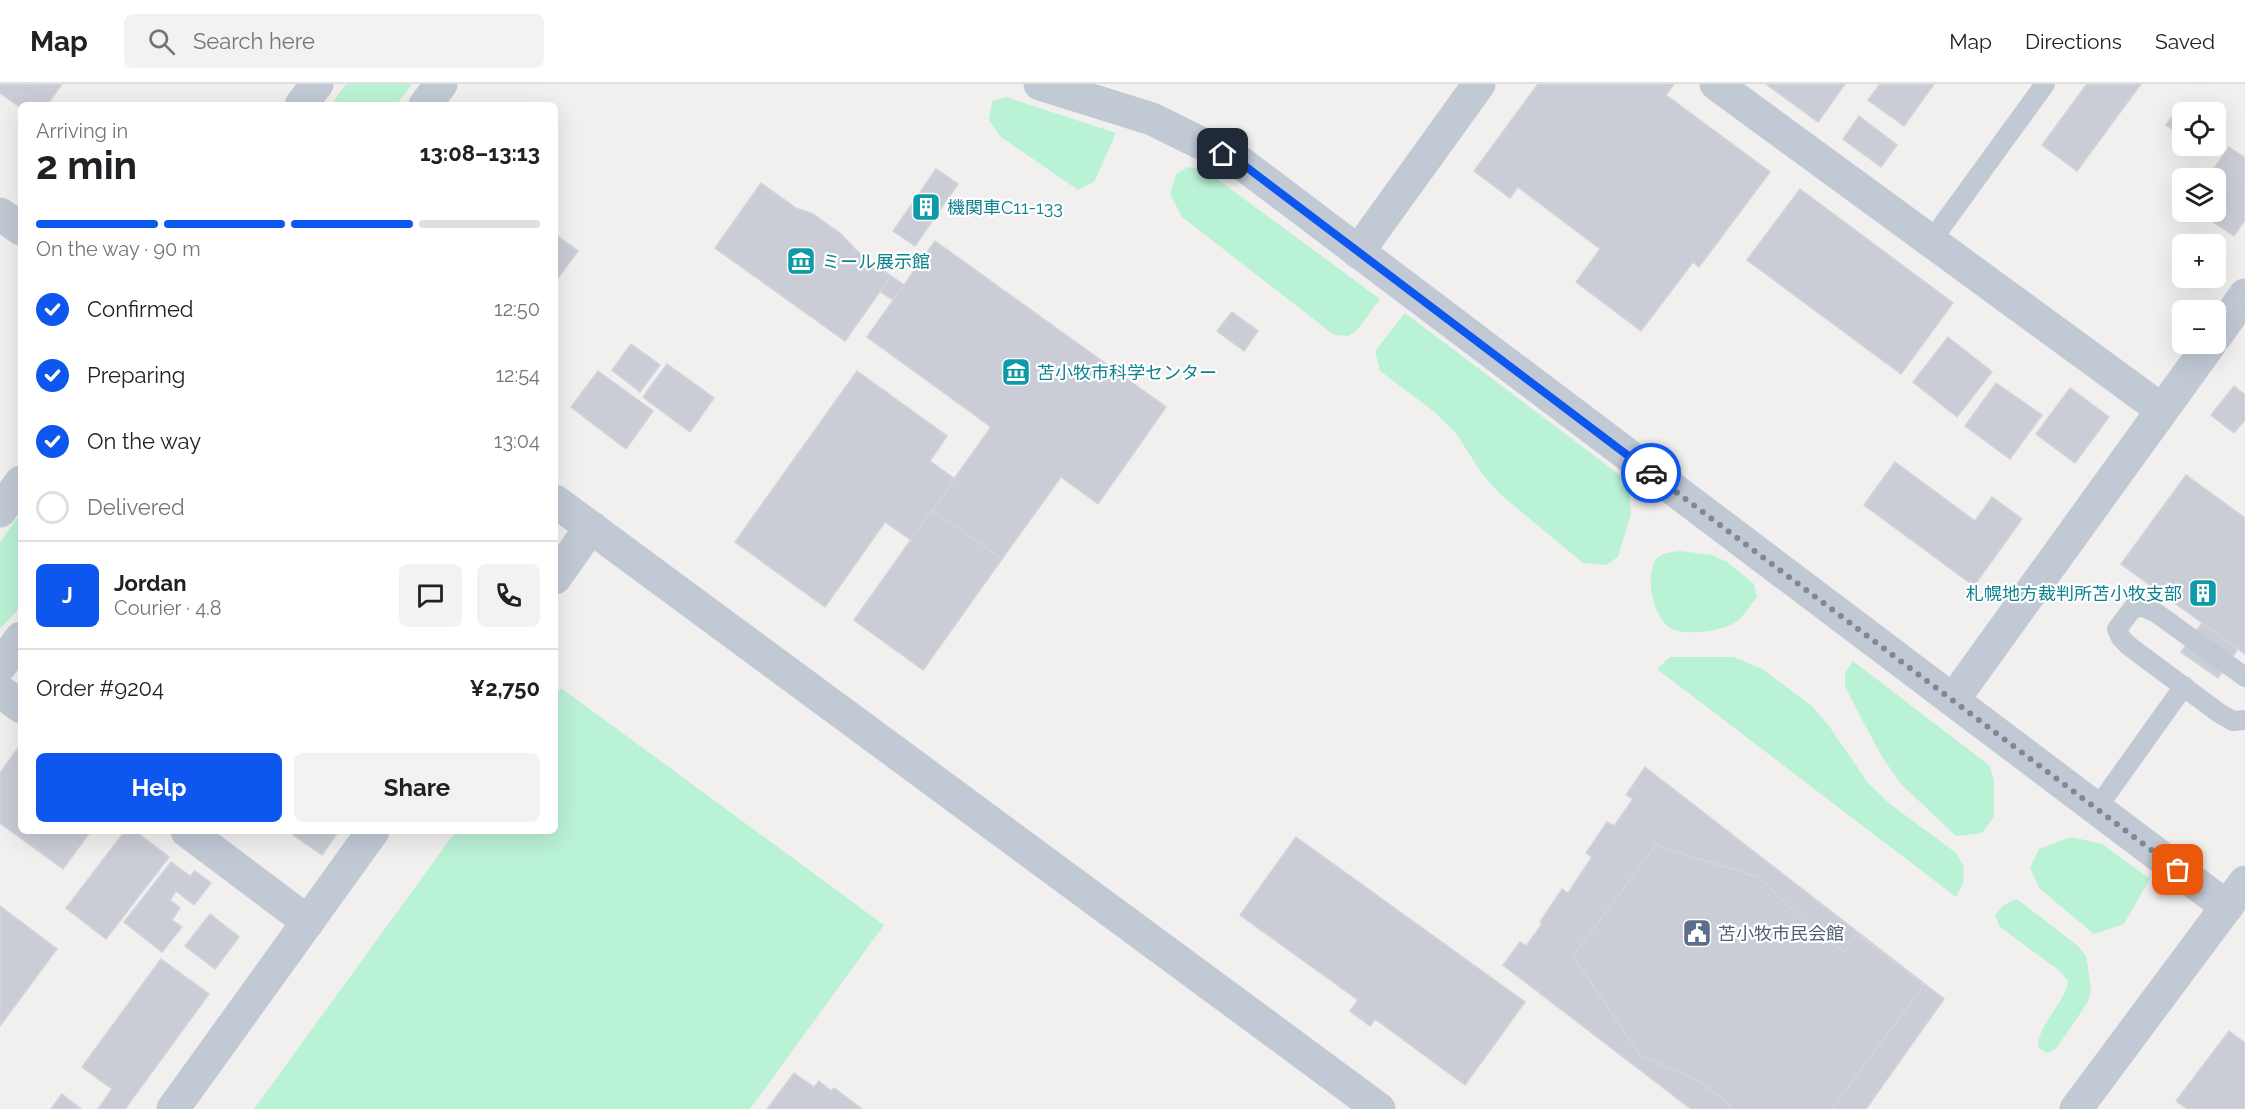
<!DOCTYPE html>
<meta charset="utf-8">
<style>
body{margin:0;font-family:Raleway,"Noto Sans JP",sans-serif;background:#f2f2f2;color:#202124;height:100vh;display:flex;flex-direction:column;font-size:22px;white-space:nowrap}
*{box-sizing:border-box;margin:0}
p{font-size:20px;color:#757577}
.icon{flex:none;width:33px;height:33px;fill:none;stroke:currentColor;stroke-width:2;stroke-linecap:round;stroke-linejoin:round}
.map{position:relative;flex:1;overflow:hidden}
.details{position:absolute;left:18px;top:18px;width:540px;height:732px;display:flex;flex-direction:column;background:#fff;border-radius:9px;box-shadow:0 6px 24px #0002}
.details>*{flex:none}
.tools{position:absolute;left:2172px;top:18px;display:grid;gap:12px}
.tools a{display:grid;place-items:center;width:54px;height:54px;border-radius:9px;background:#fff;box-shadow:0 6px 24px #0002;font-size:30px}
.pin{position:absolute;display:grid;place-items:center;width:51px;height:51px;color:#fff;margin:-26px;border-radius:12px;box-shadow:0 3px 9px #0006}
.courier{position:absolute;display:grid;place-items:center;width:60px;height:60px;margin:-30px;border:4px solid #0d57ee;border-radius:50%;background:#fff;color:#222;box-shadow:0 2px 8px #0007}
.summary em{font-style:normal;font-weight:700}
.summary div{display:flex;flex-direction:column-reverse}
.summary{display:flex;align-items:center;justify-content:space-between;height:102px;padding:0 18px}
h1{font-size:39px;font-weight:700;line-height:45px}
.bar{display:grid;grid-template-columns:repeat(4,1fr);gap:9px 6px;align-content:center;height:72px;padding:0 18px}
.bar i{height:8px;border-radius:4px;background:#e0e0e0}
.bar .on{background:#0d57ee}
.bar p{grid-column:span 4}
.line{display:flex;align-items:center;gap:15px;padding:0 18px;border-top:2px solid #e0e0e0}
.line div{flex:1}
.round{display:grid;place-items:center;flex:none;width:63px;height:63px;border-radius:9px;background:#f2f2f2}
ol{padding:0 18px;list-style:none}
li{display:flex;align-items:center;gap:18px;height:66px}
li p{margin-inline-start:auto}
li .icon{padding:6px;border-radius:50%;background:#0d57ee;color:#fff;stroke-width:4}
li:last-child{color:#757577}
li i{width:33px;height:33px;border:3px solid #e0e0e0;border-radius:50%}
.primary-button{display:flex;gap:12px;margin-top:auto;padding:12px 18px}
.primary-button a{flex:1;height:69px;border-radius:9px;background:#0d57ee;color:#fff;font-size:24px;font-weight:700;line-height:69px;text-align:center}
.primary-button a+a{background:#f2f2f2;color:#202124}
header{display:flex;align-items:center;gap:36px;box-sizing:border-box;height:84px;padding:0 30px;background:#fff;border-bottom:2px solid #e0e0e0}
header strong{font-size:28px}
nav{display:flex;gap:33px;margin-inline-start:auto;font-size:21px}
.search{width:420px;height:54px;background:#f2f2f2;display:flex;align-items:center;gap:15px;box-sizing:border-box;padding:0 21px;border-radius:9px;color:#757577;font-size:22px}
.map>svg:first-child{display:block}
</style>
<header>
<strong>Map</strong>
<div class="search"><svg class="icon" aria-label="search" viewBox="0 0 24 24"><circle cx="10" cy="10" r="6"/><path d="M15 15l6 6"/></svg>Search here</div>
<nav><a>Map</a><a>Directions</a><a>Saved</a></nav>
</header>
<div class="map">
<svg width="2245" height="1025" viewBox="0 0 2245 1025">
<rect width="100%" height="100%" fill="#f2efef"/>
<g fill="#baf2d6">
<path d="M 346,0 L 412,0 L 396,21 L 331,21 Z"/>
<path d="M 1006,13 L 1116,49 L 1094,98 L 1078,106 L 1001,53 L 989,36 L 992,17 Z"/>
<path d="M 1188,83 L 1205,86 L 1380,215 L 1358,245 L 1349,252 L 1334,251 L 1182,133 L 1170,110 L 1176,90 Z"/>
<path d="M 1405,229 L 1621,392 L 1629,407 L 1631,430 L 1618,473 L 1606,481 L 1583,479 L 1500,410 L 1483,391 L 1455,348 L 1432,326 L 1380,287 L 1375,267 Z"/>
<path d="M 21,429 L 21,522 L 0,545 L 0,458 Z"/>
<path d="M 1680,467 L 1712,471 L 1727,478 L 1754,500 L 1757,513 C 1751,520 1746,528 1740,535 C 1727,547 1686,553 1670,544 C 1653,533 1643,489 1658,473 C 1663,469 1673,468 1680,467 Z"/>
<path d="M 1670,573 L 1734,573 L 1762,585 L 1812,622 L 1829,642 L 1868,699 L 1890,720 L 1955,768 L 1964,782 L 1963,799 L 1956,813 L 1657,585 Z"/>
<path d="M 1853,577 L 1990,682 L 1994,696 L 1994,733 L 1982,749 L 1956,752 L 1901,700 L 1882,673 L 1845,603 L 1845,589 Z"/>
<path d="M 561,604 L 884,841 L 750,1025 L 254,1025 L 456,747 L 555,747 L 555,612 Z"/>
<path d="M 2071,753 L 2102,760 L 2150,795 L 2124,840 L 2094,850 L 2039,804 L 2030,784 L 2039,765 Z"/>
<path d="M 2017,815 L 2078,862 L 2086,872 L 2091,904 L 2088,918 L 2056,965 L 2047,969 L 2038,964 C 2038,938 2064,922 2068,897 L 2060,887 L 2000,843 L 1995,832 C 2000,823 2007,818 2017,815 Z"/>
</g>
<g fill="#cacdd5" stroke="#d2d4db" stroke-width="1.5">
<path d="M 0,0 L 62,0 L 47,21 L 21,21 L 21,24 L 0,9 Z"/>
<path d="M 1538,0 L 1674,0 L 1666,11 L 1770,88 L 1699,183 L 1693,178 L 1641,247 L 1576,198 L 1600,165 L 1518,103 L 1510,114 L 1474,87 Z"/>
<path d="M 1766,0 L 1845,0 L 1818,38 Z"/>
<path d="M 1880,0 L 1934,0 L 1904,42 L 1868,16 Z"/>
<path d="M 2087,0 L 2141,0 L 2077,87 L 2042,61 Z"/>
<path d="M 2182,19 L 2196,28 L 2182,28 L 2181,51 L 2166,41 Z"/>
<path d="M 1859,32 L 1897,61 L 1881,83 L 1843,55 Z"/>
<path d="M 2229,63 L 2245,74 L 2245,136 L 2234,152 L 2198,128 L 2216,128 L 2216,94 L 2207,94 Z"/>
<path d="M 936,85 L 958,100 L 915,162 L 893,147 Z"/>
<path d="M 761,99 L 796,124 L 813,130 L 841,150 L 857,167 L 891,192 L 845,257 L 715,164 Z"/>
<path d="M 1800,105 L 1953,219 L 1901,290 L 1747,176 Z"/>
<path d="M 555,150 L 578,167 L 555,198 Z"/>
<path d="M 935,157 L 1166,323 L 1098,420 L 1061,393 L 1002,475 L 932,426 L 991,343 L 867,253 Z"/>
<path d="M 891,192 L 904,201 L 893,216 L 881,208 Z"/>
<path d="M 1232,228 L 1258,247 L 1244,267 L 1217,247 Z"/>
<path d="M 1948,253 L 1992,288 L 1957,333 L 1913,298 Z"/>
<path d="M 631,260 L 660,281 L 640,308 L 612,286 Z"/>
<path d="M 667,280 L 714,314 L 690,348 L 643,313 Z"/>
<path d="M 598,287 L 653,327 L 626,365 L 571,323 Z"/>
<path d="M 857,287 L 947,352 L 930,377 L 955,395 L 911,456 L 885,438 L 825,523 L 735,458 Z"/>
<path d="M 1996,299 L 2042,331 L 2010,375 L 1965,342 Z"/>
<path d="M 2234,302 L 2245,311 L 2245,336 L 2234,349 L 2211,331 Z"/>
<path d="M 2070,304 L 2109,333 L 2075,379 L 2036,350 Z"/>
<path d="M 1895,378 L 1975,437 L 1992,413 L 2022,435 L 1974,502 L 1864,421 Z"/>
<path d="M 2186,391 L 2245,434 L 2245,570 L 2121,480 Z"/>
<path d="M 932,426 L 1002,475 L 923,586 L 854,536 Z"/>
<path d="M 2202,539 L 2238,565 L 2218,594 L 2181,568 Z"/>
<path d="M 18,664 L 21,665 L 21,747 L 91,747 L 63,785 L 0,739 L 0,689 Z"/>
<path d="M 1645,683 L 1944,915 L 1866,1025 L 1691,1025 L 1503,881 L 1520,858 L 1526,862 L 1542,840 L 1540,838 L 1562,805 L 1568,809 L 1592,773 L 1586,769 L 1607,738 L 1614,742 L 1633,715 L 1626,711 Z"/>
<path d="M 125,747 L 135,747 L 169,773 L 106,855 L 66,824 Z"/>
<path d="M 296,747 L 339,747 L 322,771 L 293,751 Z"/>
<path d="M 1296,753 L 1525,918 L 1465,1001 L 1375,935 L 1370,942 L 1350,927 L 1358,916 L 1240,831 Z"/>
<path d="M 1656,761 L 1760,794 L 1808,841 L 1844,868 L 1857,850 L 1924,901 L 1832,1025 L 1727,1025 L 1730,1021 L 1700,998 L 1640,971 L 1573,872 Z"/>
<path d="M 171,778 L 190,792 L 195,787 L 211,799 L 194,821 L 176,807 L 170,816 L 180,824 L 172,836 L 182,843 L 162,868 L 124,838 Z"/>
<path d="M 0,822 L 57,865 L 0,942 Z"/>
<path d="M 210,830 L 239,853 L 215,885 L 185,862 Z"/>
<path d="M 161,875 L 209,910 L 125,1025 L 98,1025 L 112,1005 L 82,983 Z"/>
<path d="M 2229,947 L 2245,959 L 2245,1025 L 2187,1025 L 2176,1017 Z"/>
<path d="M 794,989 L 814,1003 L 819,997 L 831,1007 L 834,1004 L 862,1025 L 767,1025 Z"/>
<path d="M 62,1010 L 81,1025 L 51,1025 Z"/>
</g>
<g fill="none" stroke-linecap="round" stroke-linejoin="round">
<g stroke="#c1c9d5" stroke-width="20">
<path d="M 1931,157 L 2045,0"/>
<path d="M 2245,593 L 2155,528 L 2143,523 L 2133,524 L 2117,545 L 2121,554 L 2129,562 L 2219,629 L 2233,637 L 2245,636"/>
<path d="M 2097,724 L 2184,602"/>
</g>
<g stroke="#c1c9d5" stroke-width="33">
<path d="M 1040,0 L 1152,35 L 1241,79 L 2227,823"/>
<path d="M 1716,0 L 2162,326"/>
<path d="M 0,130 L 21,145"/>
<path d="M 1358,168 L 1479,0"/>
<path d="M 2216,252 L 2245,211"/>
<path d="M 555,417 L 1379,1025"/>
<path d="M 555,494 L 591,443"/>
<path d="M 0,607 L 21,623"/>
<path d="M 1953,616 L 2210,260"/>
<path d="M 187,747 L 308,838"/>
<path d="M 173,1025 L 373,747"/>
</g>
<g stroke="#c1c9d5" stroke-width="33">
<path d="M 301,21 L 317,0"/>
<path d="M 425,21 L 441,0"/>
<path d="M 0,427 L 21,398"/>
<path d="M 0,582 L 21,554"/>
<path d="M 2076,1025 L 2245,798"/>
</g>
</g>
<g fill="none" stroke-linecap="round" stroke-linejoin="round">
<path stroke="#828891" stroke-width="6" stroke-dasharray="0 10.8" d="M 1651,389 L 2178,786"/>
<path stroke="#0d57ee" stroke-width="8" d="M 1223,70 L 1241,79 L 1651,389"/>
</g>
<defs>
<g id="building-square" transform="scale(1.5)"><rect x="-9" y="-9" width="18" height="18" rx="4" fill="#0f9aa8" stroke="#fff"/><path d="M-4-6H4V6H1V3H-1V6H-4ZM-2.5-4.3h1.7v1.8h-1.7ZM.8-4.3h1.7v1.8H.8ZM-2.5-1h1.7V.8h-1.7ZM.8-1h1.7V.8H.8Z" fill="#fff"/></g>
<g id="museum-square" transform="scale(1.5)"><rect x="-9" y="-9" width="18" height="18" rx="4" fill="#0f9aa8" stroke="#fff"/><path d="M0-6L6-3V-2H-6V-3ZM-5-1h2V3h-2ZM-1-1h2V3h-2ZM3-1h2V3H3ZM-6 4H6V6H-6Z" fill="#fff"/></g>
<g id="civic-square" transform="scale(1.5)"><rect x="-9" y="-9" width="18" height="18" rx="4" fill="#5c6f8a" stroke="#fff"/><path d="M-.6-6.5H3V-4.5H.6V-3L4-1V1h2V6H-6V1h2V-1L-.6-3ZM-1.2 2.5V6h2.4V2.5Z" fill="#fff"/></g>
</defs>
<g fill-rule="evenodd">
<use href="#building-square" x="926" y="123"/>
<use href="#museum-square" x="801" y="177"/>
<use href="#museum-square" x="1016" y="288"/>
<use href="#building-square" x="2203" y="509"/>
<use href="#civic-square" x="1697" y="849"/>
</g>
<g text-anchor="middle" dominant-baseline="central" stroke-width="4.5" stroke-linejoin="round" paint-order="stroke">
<g font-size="18" fill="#0d838f" stroke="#fff" text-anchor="start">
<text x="947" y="123">機関車C11-133</text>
<text x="822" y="177">ミール展示館</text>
<text x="1037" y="288">苫小牧市科学センター</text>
<text x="2182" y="509" text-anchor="end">札幌地方裁判所苫小牧支部</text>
</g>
<g font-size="18" fill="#4e5e75" stroke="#fff" text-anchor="start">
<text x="1718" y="849">苫小牧市民会館</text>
</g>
</g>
</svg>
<div class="tools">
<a><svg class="icon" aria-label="locate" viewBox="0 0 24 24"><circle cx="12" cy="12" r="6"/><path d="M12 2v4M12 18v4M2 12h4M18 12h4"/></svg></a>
<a><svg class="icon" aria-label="layers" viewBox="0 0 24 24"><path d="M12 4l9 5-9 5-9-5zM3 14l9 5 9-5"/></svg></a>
<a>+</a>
<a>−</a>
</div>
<div class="pin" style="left:2178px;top:786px;background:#ea580c"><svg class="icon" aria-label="bag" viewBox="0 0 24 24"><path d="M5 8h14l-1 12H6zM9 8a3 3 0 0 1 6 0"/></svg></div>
<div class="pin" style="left:1223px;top:70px;background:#1f2937"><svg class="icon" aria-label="home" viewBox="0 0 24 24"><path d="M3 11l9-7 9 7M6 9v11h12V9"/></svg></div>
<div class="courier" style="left:1651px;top:389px"><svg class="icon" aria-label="car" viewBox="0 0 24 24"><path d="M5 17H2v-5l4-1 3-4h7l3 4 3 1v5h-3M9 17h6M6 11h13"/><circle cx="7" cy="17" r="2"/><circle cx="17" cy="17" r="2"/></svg></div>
<section class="details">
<div class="summary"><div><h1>2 min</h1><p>Arriving in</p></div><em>13:08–13:13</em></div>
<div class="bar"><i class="on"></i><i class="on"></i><i class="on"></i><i></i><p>On the way · 90 m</p></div>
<ol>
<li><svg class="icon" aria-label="check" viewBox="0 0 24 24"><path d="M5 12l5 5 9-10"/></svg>Confirmed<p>12:50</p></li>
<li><svg class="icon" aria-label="check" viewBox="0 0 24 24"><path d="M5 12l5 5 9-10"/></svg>Preparing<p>12:54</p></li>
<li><svg class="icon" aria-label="check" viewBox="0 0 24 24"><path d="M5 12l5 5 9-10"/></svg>On the way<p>13:04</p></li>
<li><i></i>Delivered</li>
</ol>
<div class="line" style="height:108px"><b class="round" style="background:#0d57ee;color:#fff">J</b><div><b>Jordan</b><p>Courier · 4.8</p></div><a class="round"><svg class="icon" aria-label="chat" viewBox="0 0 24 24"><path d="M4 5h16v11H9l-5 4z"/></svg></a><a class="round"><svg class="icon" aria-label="phone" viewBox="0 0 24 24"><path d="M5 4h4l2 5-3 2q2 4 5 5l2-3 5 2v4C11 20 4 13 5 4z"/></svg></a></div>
<div class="line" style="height:78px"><div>Order #9204</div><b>¥2,750</b></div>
<div class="primary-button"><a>Help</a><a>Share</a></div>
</section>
</div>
